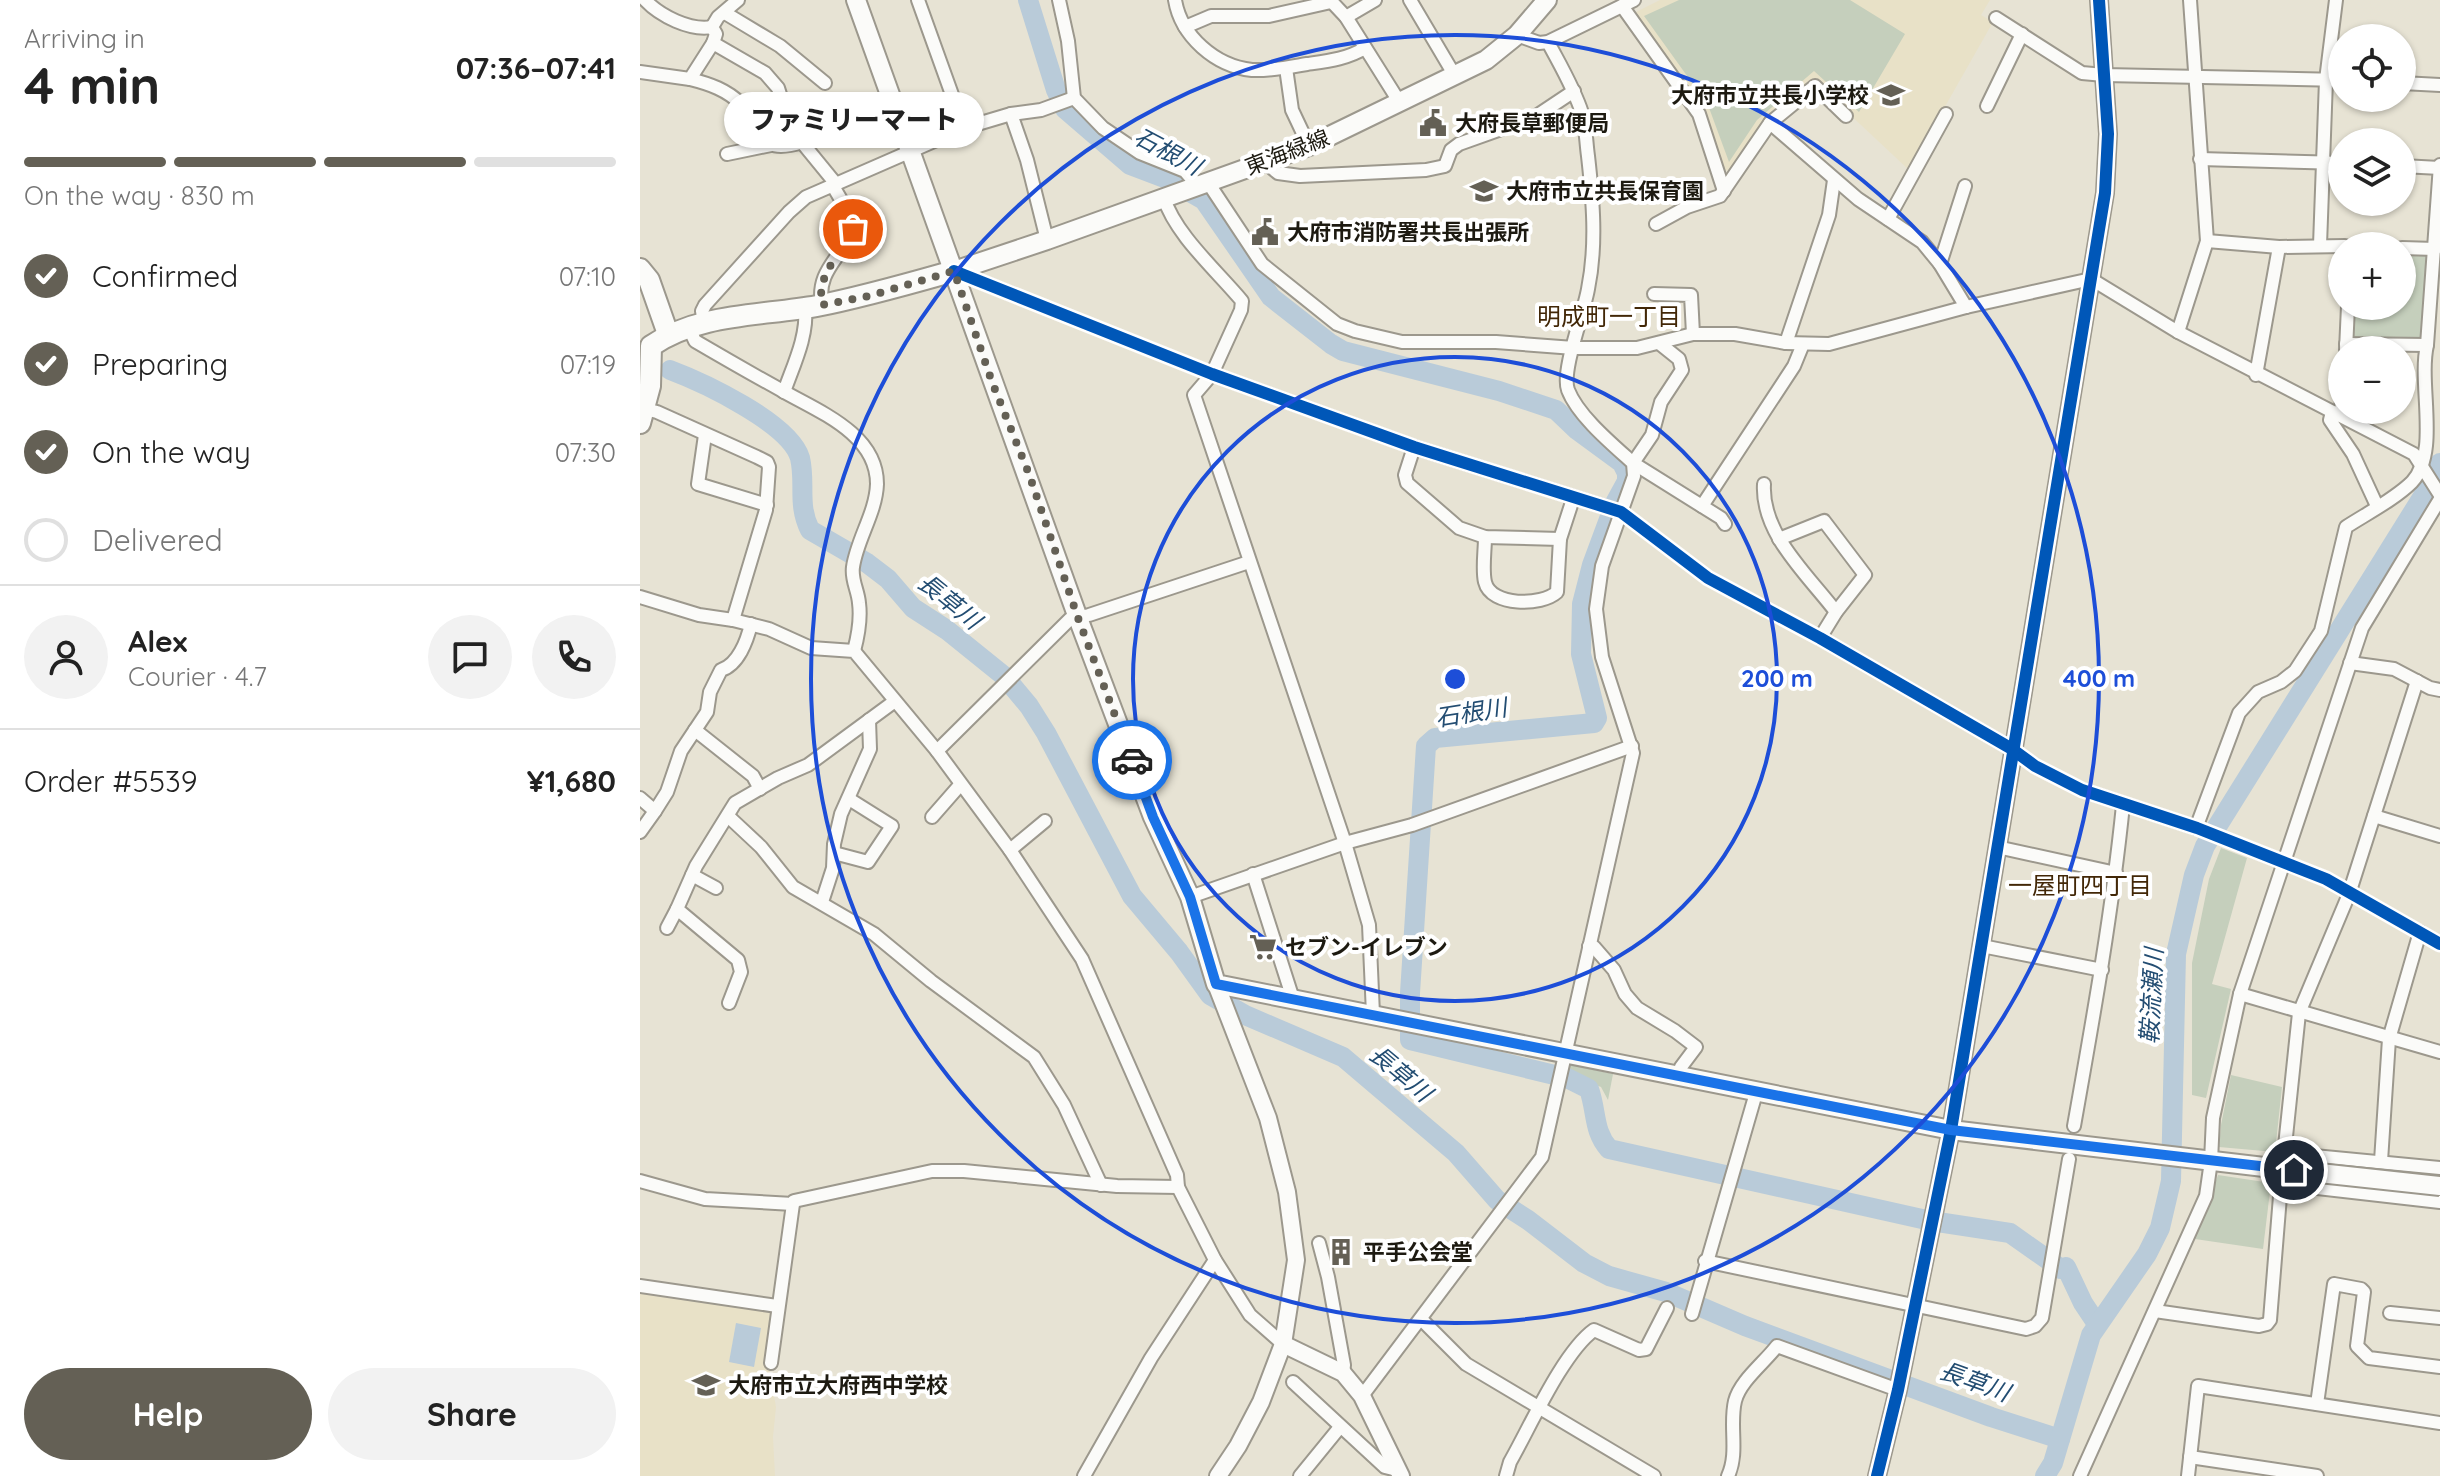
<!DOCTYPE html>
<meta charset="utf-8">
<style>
body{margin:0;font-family:Quicksand,"Noto Sans JP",sans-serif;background:#f2f2f2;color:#222;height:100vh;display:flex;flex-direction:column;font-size:30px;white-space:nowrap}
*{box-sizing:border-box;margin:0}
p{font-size:26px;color:#767676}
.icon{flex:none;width:44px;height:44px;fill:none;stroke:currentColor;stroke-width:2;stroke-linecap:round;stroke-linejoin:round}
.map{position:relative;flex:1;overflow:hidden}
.sheet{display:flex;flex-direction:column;background:#fff;width:640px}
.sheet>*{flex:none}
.fabs{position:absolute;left:1688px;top:24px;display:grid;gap:16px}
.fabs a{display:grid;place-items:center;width:88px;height:88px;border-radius:50%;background:#fff;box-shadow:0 2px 6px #0004;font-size:40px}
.pin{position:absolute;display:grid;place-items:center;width:68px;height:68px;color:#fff;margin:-34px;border:4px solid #fff;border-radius:50%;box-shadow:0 2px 8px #0007}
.courier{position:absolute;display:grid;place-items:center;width:80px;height:80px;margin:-40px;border:6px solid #1a73e8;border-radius:50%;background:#fff;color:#222;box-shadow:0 2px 10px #0007}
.bubble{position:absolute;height:56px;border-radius:28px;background:#fff;box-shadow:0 2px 6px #0004;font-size:26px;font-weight:800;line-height:56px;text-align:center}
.headline em{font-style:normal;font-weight:800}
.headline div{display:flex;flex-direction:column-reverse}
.headline{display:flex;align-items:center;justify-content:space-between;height:136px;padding:0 24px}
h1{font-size:52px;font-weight:800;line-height:60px}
.bar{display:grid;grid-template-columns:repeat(4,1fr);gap:12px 8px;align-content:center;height:96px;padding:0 24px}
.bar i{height:10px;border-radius:6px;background:#e0e0e0}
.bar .on{background:#646055}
.bar p{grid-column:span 4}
.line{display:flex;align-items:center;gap:20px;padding:0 24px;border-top:2px solid #e0e0e0}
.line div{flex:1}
.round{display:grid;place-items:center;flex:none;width:84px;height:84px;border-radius:42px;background:#f2f2f2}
ol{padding:0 24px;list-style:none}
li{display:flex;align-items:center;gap:24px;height:88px}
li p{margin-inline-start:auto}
li .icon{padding:8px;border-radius:50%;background:#646055;color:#fff;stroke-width:4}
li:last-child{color:#767676}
li i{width:44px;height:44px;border:4px solid #e0e0e0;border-radius:50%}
.button{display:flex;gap:16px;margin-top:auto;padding:16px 24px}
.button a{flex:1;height:92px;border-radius:48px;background:#646055;color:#fff;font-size:32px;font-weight:800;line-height:92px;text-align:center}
.button a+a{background:#f2f2f2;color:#222}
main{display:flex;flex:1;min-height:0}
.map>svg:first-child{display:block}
</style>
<main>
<section class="sheet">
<div class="headline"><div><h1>4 min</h1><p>Arriving in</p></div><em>07:36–07:41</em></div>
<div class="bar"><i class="on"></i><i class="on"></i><i class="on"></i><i></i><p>On the way · 830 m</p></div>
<ol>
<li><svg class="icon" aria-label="check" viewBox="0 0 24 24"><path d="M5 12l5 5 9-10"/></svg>Confirmed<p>07:10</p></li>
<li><svg class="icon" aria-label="check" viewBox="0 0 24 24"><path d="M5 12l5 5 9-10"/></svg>Preparing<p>07:19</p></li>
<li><svg class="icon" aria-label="check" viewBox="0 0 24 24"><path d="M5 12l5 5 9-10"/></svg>On the way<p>07:30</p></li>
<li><i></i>Delivered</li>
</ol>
<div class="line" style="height:144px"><a class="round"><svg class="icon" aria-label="person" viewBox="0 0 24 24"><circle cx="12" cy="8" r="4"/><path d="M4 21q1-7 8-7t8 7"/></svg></a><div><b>Alex</b><p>Courier · 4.7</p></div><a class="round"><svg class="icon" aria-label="chat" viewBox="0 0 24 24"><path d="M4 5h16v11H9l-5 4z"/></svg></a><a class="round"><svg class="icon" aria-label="phone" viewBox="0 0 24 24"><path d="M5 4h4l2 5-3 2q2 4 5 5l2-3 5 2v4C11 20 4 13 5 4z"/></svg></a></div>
<div class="line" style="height:104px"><div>Order #5539</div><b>¥1,680</b></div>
<div class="button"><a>Help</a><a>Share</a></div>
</section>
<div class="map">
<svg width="1800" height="1476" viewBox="0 0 1800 1476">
<rect width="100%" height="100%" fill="#e7e3d4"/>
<g fill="#e8e1c7">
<path d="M 1020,0 L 1350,0 L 1341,15 L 1353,22 L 1269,170 L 1174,81 L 1122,123 L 1091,171 L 1083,170 L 1062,110 L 992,14 Z"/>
<path d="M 0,1291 L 126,1309 L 133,1317 L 128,1362 L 136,1407 L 133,1437 L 135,1476 L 0,1476 Z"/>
</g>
<g fill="#c5cfbc">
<path d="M 1039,0 L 1210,0 L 1265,34 L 1219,112 L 1174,71 L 1117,120 L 1089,162 L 1068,105 L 1004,16 Z"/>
<path d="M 1762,255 L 1789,256 L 1782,336 L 1779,341 L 1714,339 L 1711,335 L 1713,306 L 1762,306 Z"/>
<path d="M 1581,848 L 1607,858 L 1572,984 L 1591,989 L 1566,1098 L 1552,1095 L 1552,963 L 1569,879 Z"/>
<path d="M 927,1064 L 973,1074 L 968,1100 L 961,1087 L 925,1073 Z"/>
<path d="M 1591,1075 L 1642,1087 L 1635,1152 L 1579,1147 L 1581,1125 Z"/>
<path d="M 1578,1175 L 1631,1183 L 1623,1249 L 1555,1239 Z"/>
</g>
<path fill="#b9cbd9" d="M 96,1323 L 121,1328 L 114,1367 L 89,1362 Z"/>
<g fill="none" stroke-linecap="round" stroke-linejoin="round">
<g stroke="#b9cbd9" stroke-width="20">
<path d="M 388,0 L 416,90 L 425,109 L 490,165 L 527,179 L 564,200 L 631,297 L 691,344 L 703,351 L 859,391 L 916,410 L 937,430 L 982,463 L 987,473 L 987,481 L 975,503 L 952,565 L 942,604 L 941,654 L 957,718 L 954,723 L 795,738 L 786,746 L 770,993 L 770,1040 L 927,1078 L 949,1089 C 957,1112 953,1131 969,1149 L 1291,1221 L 1370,1233 L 1421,1269 L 1426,1267 L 1443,1303 L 1457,1324"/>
<path d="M 30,370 C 62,382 150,423 160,458 C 166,484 157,504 170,530 L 227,563 L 248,579 L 273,608 L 307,630 L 364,676 L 389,706 L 406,733 L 492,896 L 539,952 L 570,995 L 605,1015 L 703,1057 L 816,1153 L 857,1200 L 888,1220 L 944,1263 L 969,1276 L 1026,1292 L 1105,1326 L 1351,1417 L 1420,1439"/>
<path d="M 1405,1476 L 1413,1463 L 1451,1335 L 1507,1254 L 1520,1228 L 1531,1181 L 1536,954 L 1554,875 L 1565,846 L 1788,488 L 1800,463"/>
</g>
<g stroke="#9c988d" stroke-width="16">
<g id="minor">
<path d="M 5,0 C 20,16 50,31 72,27"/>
<path d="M 278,0 L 324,128"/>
<path d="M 419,0 L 428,41 L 434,98 L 463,128 L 500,153 L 545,171 L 557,185"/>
<path d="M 535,0 C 541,36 575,66 612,70 C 630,71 649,67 667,64 C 688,61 707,59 725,48"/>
<path d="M 690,0 L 706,17 L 760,103"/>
<path d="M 770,0 L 815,76"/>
<path d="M 982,6 L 1059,114 L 1084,191"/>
<path d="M 85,13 L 140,46 L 185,83"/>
<path d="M 706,17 L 735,0"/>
<path d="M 1356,18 L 1442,73 L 1464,75 L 1702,80"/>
<path d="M 545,27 L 571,16 L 629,16 L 691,2"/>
<path d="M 877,35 L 899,43 L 908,42 L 994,0"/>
<path d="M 73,43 L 125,73 L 138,88 L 151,129 L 196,184"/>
<path d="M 646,68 L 652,110 L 669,146"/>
<path d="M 0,72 L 50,79 L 73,43 L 76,34 L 72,27 L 78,17 L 98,0"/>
<path d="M 50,79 C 70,84 87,90 101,104 C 125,128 116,157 162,142"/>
<path d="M 1762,83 L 1800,85"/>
<path d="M 1347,106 L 1382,34"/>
<path d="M 371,114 L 401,110 L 434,98"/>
<path d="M 1130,123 L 1218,199 L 1282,242 L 1300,264 L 1326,307"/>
<path d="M 87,154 L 131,145"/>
<path d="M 1560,159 L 1702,163"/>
<path d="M 629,160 L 632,168 L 638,173 L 660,176 L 786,170 L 805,166 L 811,150 L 819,144 L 895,117 L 934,91"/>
<path d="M 1762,166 L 1800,168"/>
<path d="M 567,181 L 622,264 L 697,324 L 715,331 L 762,342 L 856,342 L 934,348 L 997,348 L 1053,334 L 1095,334 L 1146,343 L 1189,344 L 1326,307 L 1451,279 L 1538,332 L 1774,454 L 1800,495"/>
<path d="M 524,198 C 535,234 577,271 602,301 L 601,310 L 572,374 L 554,395 L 705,843 L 729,925 L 733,1014"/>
<path d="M 1248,219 L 1306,114"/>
<path d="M 1016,224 L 1047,207 L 1080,196 L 1130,123 L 1175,86 L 1206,116"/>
<path d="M 1567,241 L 1639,247 L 1705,246"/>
<path d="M 1680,245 L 1686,80 L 1696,0"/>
<path d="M 1762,248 L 1795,249"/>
<path d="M 1300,264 L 1325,186"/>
<path d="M 314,271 L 572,374 L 774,447 L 981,512 L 1068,578 L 1180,638 L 1372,749 L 1395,766 L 1442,790 L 1557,828 L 1686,879 L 1800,944"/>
<path d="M 1014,294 L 1051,295 L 1053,334"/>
<path d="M 182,305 C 175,267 208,255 214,222 L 193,186"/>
<path d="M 64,323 L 62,311 L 65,305 L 149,212 L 166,197 L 324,128 L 371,114 L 387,160 L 407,240"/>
<path d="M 49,328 L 55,341 C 84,358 112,374 141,390 C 177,411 237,433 237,484 C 236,513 217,539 213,567 C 211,580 218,590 219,603 C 221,618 218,636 214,651"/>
<path d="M 1538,332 L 1567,241 L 1550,0"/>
<path d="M 1019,343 L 1039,359 L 1042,370 L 1021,402 L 1012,435 L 993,463 L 1081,518 L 1085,524"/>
<path d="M 1146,343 L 1189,215 L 1194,180"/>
<path d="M 1706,344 L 1787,345"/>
<path d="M 1706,350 L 1708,306"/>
<path d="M 1616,375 L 1639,247"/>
<path d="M 144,392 C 153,366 168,336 165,308"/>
<path d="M 5,409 L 17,412 L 117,457 L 127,462 L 129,467 L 126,510 L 93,620"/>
<path d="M 1692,412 L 1690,420 L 1713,454 L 1737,506"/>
<path d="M 1701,416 L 1702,396"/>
<path d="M 65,435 L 58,484 L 127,505"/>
<path d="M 774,447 L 765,475 L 767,483 L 819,528 L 845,537 L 920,539"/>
<path d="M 1124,484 C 1121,534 1168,575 1196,612"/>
<path d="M 1062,506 L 1154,366 L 1163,344"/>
<path d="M 845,537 C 845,551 842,569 845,582 C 851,607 902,606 917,592 L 920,539 L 933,499"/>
<path d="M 1139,539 L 1184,521 L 1225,575 L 1196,612 L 1180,638"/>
<path d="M 0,597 L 59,615 L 93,620 L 129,629 L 171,648 L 214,651 L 297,751 L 370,850 L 442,959 L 537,1175 L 538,1187 L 575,1260 L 610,1315 L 643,1344"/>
<path d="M 1710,663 L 1754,669 L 1790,688 L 1800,690"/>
<path d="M 55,730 L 113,776 L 120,789"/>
<path d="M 297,751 L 430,619 L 449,615 L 609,562"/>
<path d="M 0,798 L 15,811 L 27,792 L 41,751 L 67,712 L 70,692 L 81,670 C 98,665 107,641 111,624"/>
<path d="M 1734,816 L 1800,836"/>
<path d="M 292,817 L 320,785"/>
<path d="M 90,818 L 121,847 L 153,887 L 234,934 L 291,981 L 394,1057 L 424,1105 L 461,1185"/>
<path d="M 1556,828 L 1599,713 L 1618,692 L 1641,682 L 1655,671 L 1681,631 L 1706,527 C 1726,514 1755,499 1772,482 C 1800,452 1778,385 1787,345 L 1800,165"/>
<path d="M 0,832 L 15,811"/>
<path d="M 1357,847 L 1476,873"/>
<path d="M 370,850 L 405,821"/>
<path d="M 194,853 L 228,862 L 252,826 L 209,799"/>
<path d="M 613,874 L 653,999"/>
<path d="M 52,875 L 76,888"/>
<path d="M 550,897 L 705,843 L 772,825 L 992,746"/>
<path d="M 182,902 L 193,868 L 194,844 L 201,814 L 230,749 L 229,720"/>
<path d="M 27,928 L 37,909"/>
<path d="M 949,946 L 954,947 L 974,970 L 985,994 L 997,1008 L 1035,1031 L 1056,1047 L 1041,1067 L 1038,1077"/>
<path d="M 1342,946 L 1462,970"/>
<path d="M 1600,994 L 1800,1052"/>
<path d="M 89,1003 L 101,972 L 98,960 L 37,909 L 56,866 L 95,803 L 138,778 L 168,765 L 255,701"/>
<path d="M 1434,1126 C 1453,1019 1472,913 1483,805"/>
<path d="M 1644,1153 L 1800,1168"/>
<path d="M 1741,1161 L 1749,1039 L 1780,932"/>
<path d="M 0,1181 L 65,1199 L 153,1204 L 154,1201 L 292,1171 L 324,1171 L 477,1186 L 538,1187"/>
<path d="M 1641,1184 L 1800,1202"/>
<path d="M 679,1243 L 688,1277 L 704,1365 L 703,1373"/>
<path d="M 1065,1261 L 1386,1329 L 1395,1326 L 1402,1318 L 1429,1159"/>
<path d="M 0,1286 L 137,1306"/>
<path d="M 1515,1311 L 1619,1326 L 1627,1324 L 1630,1320 L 1641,1184 L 1659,1013 L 1709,894 L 1777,681"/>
<path d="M 1750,1313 L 1800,1318"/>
<path d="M 1052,1314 L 1116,1093"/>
<path d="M 781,1319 L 826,1364 L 1014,1476"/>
<path d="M 131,1363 L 153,1204"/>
<path d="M 653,1382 L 745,1467 L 757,1470"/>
<path d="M 722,1396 L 902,1157 L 993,753 L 962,657 L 956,609 L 962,566 L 994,476 L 993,463 C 973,445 938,416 928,390 C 921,371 944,313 948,289 C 957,245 953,200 948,156 C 946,142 946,126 942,113 C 934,88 920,65 908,42"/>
<path d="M 1677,1404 L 1694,1284 L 1721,1289 L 1724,1292 L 1717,1346 L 1729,1358 L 1800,1367"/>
<path d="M 1550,1457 L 1677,1476"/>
<path d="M 444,1476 L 511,1358 L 575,1260"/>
<path d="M 660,1476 L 700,1427"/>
<path d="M 866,1476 L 870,1462 C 890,1427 923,1352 954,1330 L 999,1350 L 1006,1349 L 1027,1308"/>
<path d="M 1088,1476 C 1099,1452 1089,1426 1095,1401 C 1100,1381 1124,1363 1137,1346 L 1258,1390"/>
<path d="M 1440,1476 L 1566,1196 L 1571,1161 L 1573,1118 L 1600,994 L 1722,628 L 1800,499"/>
<path d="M 1548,1476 L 1558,1386 L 1800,1423"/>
</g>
</g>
<g stroke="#9c988d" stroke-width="20">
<g id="tertiary">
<path d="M 576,984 L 628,1118 L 647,1192 L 656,1260 L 643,1344 L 621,1402 L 598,1446 L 578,1476"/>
<path d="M 643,1344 L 703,1373 L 722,1396 L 761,1476"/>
<path d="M 1237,1476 L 1258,1390 L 1311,1130 L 1465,193 L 1468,134 L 1459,0"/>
</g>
</g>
<g stroke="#9c988d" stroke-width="22">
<g id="secondary">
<path d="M 216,0 L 438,618 L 513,817 L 550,897 L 576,984 L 1311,1130 L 1624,1167"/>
<path d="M 314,271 L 407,240 L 669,146 L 846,60 L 877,35 L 907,0"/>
</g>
</g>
<g stroke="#9c988d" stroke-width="24">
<g id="primary">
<path d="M 0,269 L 9,280 L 28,334"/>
<path d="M 0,423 L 10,386 L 11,346 C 59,313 121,316 177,306 C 223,297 268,284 314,271"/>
</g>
</g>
<use href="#minor" stroke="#fbfbf9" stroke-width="12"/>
<use href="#tertiary" stroke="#fbfbf9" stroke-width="16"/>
<use href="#secondary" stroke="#fbfbf9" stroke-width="18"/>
<use href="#primary" stroke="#fbfbf9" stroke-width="20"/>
<g stroke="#9c988d" stroke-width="22" stroke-linecap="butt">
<path id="secondary-bridge" d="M 1624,1167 L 1800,1186"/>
</g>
<use href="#secondary-bridge" stroke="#fbfbf9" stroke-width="18"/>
<g stroke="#fff" stroke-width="17">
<g id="cycleway">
<path d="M 314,271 L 572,374 L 774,447 L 981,512 L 1068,578 L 1180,638 L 1372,749 L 1395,766 L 1442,790 L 1557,828 L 1686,879 L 1800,944"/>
<path d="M 1237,1476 L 1258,1390 L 1311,1130 L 1465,193 L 1468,134 L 1459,0"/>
</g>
</g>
<use href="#cycleway" stroke="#0057b8" stroke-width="12"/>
</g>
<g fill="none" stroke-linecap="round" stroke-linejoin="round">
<path stroke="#646055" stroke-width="8" stroke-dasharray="0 14.4" d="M 213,229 C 201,256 176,273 182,305 L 229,296 L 314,271 L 352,382 L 389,474 L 438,618 L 492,760"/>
<path stroke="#1a73e8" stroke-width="10" d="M 492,760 L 513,817 L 550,897 L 576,984 L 1311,1130 L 1654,1170"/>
</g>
<g fill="none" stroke="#1d4ed8" stroke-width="4">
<circle cx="815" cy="679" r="322"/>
<circle cx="815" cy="679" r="644"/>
</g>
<defs>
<g id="school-bare" transform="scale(2.16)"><path d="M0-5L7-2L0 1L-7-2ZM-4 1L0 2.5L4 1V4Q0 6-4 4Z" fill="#646055" stroke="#fff" stroke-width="2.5" paint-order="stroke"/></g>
<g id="civic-bare" transform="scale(2.16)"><path d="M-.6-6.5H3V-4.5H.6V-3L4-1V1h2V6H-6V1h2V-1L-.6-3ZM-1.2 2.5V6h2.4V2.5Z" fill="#646055" stroke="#fff" stroke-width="2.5" paint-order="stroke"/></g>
<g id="supermarket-bare" transform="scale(2.16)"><path d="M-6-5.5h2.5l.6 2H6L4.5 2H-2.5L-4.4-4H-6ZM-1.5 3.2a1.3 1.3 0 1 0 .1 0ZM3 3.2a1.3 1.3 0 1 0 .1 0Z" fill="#646055" stroke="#fff" stroke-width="2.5" paint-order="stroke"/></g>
<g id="building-bare" transform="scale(2.16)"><path d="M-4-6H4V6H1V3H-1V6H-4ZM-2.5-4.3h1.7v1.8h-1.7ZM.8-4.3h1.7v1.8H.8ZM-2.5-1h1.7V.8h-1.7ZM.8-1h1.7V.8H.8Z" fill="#646055" stroke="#fff" stroke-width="2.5" paint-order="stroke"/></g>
</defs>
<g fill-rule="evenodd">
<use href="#school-bare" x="1251" y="95"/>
<use href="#civic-bare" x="793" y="123"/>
<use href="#school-bare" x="844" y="191"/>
<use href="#civic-bare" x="625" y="232"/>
<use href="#supermarket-bare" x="623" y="947"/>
<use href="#building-bare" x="701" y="1252"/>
<use href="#school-bare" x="66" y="1385"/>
</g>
<g text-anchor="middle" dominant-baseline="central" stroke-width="8" stroke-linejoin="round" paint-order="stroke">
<g font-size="22" font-weight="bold" fill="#1d1a11" stroke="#fff" text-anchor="start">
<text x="1229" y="95" text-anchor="end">大府市立共長小学校</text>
<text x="815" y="123">大府長草郵便局</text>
<text x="866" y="191">大府市立共長保育園</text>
<text x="647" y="232">大府市消防署共長出張所</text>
<text x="645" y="947">セブン-イレブン</text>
<text x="723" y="1252">平手公会堂</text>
<text x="88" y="1385">大府市立大府西中学校</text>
</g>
<g font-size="22" fill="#1d1a11" stroke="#fff">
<text transform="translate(647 152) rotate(-21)">東海緑線</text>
</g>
<g font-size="24" font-style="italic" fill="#234d72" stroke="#fff">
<text transform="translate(528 151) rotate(28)">石根川</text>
<text transform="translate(310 601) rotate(39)">長草川</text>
<text transform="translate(831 712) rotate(-9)">石根川</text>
<text transform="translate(1511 996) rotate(-87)">鞍流瀬川</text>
<text transform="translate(761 1073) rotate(40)">長草川</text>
<text transform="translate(1335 1381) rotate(20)">長草川</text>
</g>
<g font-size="24" fill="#422707" stroke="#fff">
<text x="969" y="316">明成町一丁目</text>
<text x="1440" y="885">一屋町四丁目</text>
</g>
</g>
<circle cx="815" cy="679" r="12" fill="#1d4ed8" stroke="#fff" stroke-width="4"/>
<g font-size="24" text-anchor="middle" font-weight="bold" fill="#1d4ed8" stroke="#fff" stroke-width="8" stroke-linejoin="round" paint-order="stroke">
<text x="1137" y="687">200 m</text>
<text x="1459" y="687">400 m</text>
</g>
</svg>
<div class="fabs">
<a><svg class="icon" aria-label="locate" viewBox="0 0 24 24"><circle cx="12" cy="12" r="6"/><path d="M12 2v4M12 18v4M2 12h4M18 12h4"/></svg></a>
<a><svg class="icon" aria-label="layers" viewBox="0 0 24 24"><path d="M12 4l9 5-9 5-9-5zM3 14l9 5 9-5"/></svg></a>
<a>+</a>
<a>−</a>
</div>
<div class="pin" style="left:213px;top:229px;background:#ea580c"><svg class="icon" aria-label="bag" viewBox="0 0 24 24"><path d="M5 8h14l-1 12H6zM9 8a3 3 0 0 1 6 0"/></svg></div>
<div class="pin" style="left:1654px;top:1170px;background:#1f2937"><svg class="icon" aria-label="home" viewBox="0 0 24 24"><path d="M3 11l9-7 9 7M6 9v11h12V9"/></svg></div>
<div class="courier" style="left:492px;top:760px"><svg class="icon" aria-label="car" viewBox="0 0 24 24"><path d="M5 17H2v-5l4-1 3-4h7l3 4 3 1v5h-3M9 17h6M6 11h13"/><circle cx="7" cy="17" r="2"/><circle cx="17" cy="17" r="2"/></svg></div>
<div class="bubble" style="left:84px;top:92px;width:260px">ファミリーマート</div>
</div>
</main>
